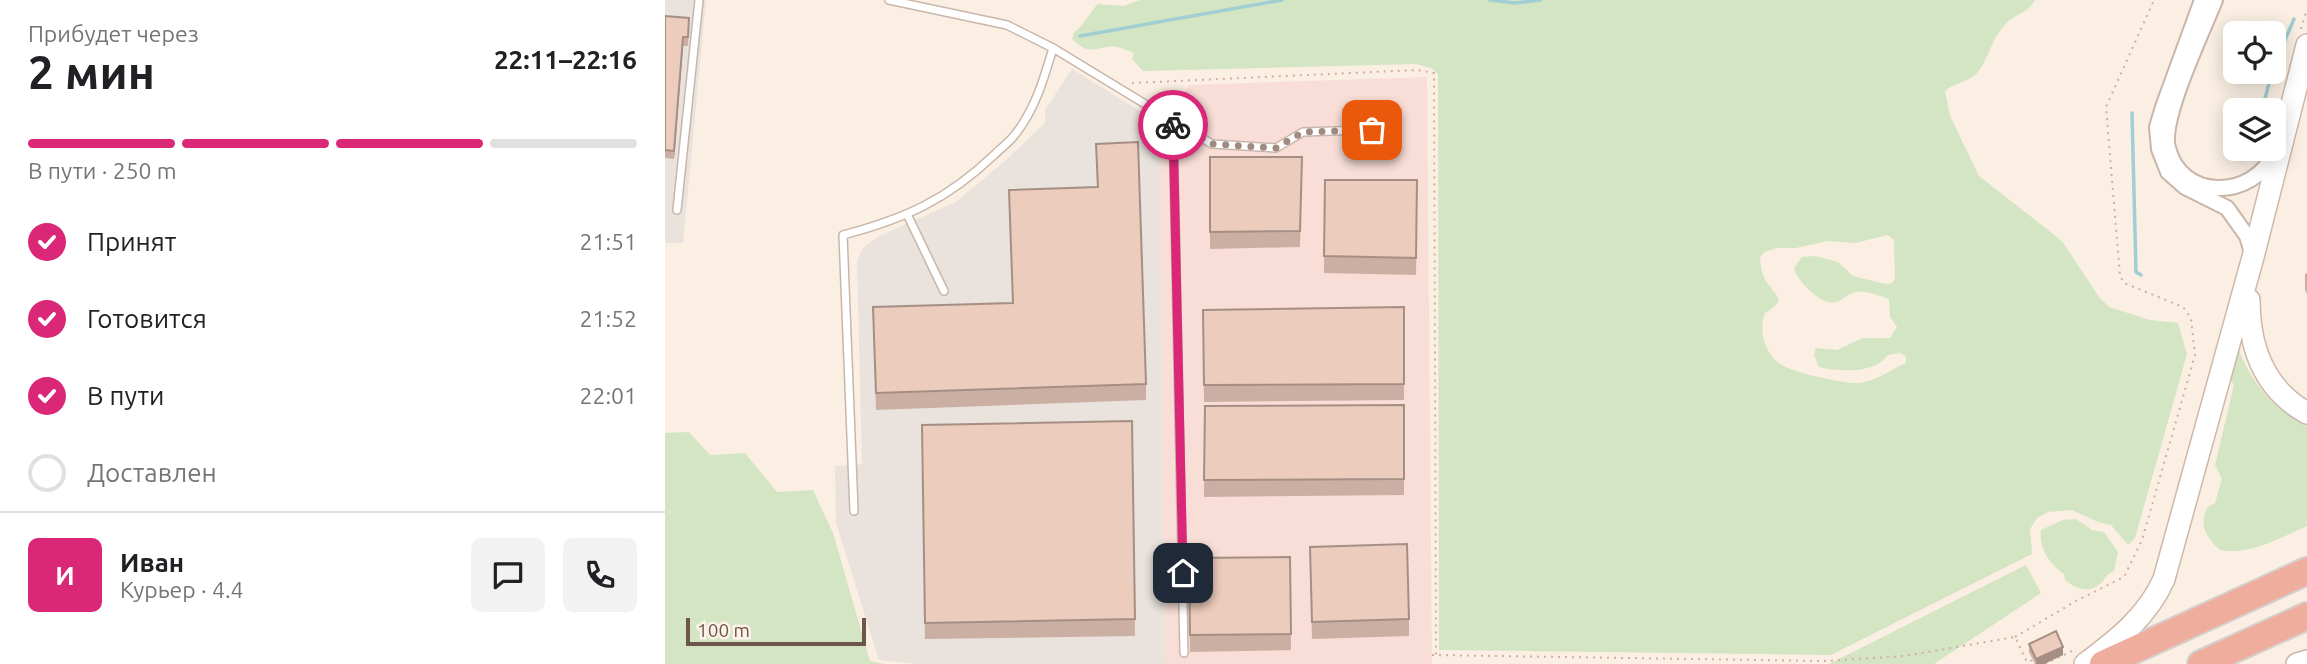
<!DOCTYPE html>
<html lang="ru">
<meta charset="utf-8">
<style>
body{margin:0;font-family:Ubuntu,sans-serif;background:#f2f2f2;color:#202124;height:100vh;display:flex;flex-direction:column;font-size:26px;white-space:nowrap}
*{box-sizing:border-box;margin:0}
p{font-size:23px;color:#757577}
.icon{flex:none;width:38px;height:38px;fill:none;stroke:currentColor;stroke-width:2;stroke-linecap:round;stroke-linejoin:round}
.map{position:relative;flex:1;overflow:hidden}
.sheet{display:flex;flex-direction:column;background:#fff;width:665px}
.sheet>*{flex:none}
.tools{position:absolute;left:1558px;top:21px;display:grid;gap:14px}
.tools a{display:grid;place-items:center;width:63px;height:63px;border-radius:10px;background:#fff;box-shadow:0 4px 18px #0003;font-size:35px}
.scale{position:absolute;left:21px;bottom:18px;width:180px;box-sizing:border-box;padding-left:7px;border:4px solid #6f554b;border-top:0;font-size:19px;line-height:24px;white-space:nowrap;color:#6f554b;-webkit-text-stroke:5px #fdf3e8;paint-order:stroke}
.pin{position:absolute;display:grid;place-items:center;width:60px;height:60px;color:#fff;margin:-30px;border-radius:14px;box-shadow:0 4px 10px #0006}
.courier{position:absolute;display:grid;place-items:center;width:70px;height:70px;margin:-35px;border:5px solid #db2777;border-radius:50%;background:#fff;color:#222;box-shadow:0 2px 9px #0007}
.summary em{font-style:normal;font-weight:600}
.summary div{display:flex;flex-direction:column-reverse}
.summary{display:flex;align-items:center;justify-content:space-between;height:119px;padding:0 28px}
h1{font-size:46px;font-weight:600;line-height:52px}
.bar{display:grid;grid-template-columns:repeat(4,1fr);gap:10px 7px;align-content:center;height:84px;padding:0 28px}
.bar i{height:9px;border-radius:5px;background:#e0e0e0}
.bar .active{background:#db2777}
.bar p{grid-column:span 4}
.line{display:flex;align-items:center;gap:18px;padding:0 28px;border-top:2px solid #e0e0e0}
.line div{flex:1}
.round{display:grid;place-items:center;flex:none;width:74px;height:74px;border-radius:10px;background:#f2f2f2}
ol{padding:0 28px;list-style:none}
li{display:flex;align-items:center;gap:21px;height:77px}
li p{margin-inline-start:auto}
li .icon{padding:7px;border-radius:50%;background:#db2777;color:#fff;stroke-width:4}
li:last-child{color:#757577}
li i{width:38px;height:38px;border:4px solid #e0e0e0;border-radius:50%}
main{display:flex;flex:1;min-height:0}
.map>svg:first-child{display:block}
</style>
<main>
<section class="sheet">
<div class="summary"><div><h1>2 мин</h1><p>Прибудет через</p></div><em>22:11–22:16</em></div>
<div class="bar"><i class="active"></i><i class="active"></i><i class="active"></i><i></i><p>В пути · 250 m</p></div>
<ol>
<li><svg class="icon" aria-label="check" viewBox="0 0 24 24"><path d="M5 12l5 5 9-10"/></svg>Принят<p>21:51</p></li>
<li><svg class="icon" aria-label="check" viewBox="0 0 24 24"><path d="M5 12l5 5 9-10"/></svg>Готовится<p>21:52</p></li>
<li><svg class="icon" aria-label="check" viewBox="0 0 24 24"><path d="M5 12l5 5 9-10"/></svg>В пути<p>22:01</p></li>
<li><i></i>Доставлен</li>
</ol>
<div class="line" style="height:126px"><b class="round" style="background:#db2777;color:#fff">И</b><div><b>Иван</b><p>Курьер · 4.4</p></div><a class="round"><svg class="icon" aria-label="chat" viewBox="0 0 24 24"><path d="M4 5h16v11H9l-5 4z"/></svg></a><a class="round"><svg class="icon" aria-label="phone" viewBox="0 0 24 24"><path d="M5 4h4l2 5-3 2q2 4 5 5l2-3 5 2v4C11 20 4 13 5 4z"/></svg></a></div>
</section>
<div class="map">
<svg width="1642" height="664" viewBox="0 0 1642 664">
<rect width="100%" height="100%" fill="#faefe2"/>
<path fill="#f9ded7" d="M 762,77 L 767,664 L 500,664 L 494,123 L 525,85 Z"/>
<g fill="#e9e2dd">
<path d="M 0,0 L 41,0 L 18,243 L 0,243 Z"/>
<path d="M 407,69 L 494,123 L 500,664 L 252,664 L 214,660 L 171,523 L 170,466 L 197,464 L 192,260 L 198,248 L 214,236 L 291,202 L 341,160 L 380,123 L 380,110 Z"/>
</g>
<g fill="#d4e5c3" fill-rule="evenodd">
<path d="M 475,0 L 1370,0 C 1364,12 1354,13 1345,20 C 1326,36 1326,55 1313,72 C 1305,82 1290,82 1280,91 L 1285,116 L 1314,176 L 1397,241 L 1434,297 L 1444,307 L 1485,320 L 1513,323 L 1522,354 L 1470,538 L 1463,545 L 1446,525 L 1433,522 L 1407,510 L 1383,512 L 1372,518 L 1365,529 L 1367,554 L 1166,655 L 774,650 L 773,74 L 766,68 L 750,64 L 478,71 L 467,59 L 469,53 C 464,51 457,48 452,47 C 434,44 427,59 407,39 L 409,32 C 421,24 423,14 433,4 L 459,6 ZM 1223,235 L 1229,240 L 1230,278 L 1227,283 L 1220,284 L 1188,276 L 1173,262 L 1150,256 L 1137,257 L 1129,268 C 1132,281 1156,306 1171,302 C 1178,300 1184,293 1191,292 C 1200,290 1215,296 1224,299 L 1225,317 L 1232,327 L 1225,338 L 1198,338 L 1172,350 L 1151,348 L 1149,355 L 1154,367 C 1174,372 1210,374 1223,355 L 1236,353 L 1241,357 L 1241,363 C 1225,370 1208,383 1191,383 C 1176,383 1130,373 1117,365 C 1100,355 1093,331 1100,313 C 1123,299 1111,297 1101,281 C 1096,274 1096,265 1095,257 L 1099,252 L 1112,248 L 1131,248 L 1163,241 L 1190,243 Z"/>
<path d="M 1573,348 C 1586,382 1608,410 1642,425 L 1642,526 C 1614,538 1587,555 1555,550 C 1541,538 1533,523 1543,507 L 1550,503 L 1557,479 L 1550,465 L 1569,385 L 1566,381 Z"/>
<path d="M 24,432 L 45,455 L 80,453 L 112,492 L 148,490 L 168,533 L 205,661 L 219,664 L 0,664 L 0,433 Z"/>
<path d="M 1411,519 L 1427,530 L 1439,532 L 1453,552 L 1449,571 C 1441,574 1441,578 1436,583 C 1425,594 1411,589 1400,580 L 1399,574 C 1384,563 1374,549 1376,530 L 1398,520 Z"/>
<path d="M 1361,565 L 1376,593 L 1269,664 L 1164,664 Z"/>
</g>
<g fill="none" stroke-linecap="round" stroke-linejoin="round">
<g stroke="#a0ced2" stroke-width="3.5">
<path d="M 825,0 L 850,3 L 875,0"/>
<path d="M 415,36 L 617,0"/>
<path d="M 1608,68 L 1629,19"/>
<path d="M 1597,110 L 1607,72"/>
<path d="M 1467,113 L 1471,272 L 1476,275"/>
<path d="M 1577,160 L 1586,149"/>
</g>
<g stroke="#c9b6aa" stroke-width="10">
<g id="lane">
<path d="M 224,0 L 342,25 L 388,48 L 508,121 L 519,653"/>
<path d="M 508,121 L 547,144 L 611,148 L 638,132 L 729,129"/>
<path d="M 12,210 L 34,0"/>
<path d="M 242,214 L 279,291"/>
<path d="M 189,511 L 178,235 C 239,219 282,200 329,155 C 336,148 346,141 352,132 C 371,107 379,78 388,48"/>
</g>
</g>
<g stroke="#c9b6aa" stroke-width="18">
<g id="street">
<path d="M 1537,0 L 1498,107 L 1492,127 L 1494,149 L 1503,172 L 1520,187 L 1562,208 L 1582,236 L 1587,253"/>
<path d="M 1550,0 C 1538,31 1495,119 1503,148 C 1516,201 1588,200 1609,153"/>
</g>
</g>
<g stroke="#ceb8ab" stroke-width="24">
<g id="secondary">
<path d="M 1584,300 C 1584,347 1599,389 1642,413"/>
<path d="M 1420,664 C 1452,640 1483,616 1499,579 L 1588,257 L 1642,45"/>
<path d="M 1632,664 L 1642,661"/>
</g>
</g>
<g stroke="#d7cfcd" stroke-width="30">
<g id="highway">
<path d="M 1438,664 L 1642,571"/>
<path d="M 1536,664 L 1642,616"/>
</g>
</g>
<g stroke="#d1afa0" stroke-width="2" stroke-dasharray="2 5" stroke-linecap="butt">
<path d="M 1636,29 L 1642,9"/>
<path d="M 467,83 L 752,70 L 769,73 L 771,655"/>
<path d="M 1350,637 L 1411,601 L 1459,577 L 1477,540 L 1530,355 L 1526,318 L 1518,307 L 1459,283 L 1455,276 L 1441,107 L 1489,0"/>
<path d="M 767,655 L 1159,661 L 1239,656 L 1350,637 L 1362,662 L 1368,660"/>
<path d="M 1380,664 L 1407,651"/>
</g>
<use href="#lane" stroke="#fff" stroke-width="7"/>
<use href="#street" stroke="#fff" stroke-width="14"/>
<use href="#secondary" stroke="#fff" stroke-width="21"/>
<use href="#highway" stroke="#efad9e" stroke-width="26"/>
</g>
<g fill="#cbafa3">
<path d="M 0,16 L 24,26 L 23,46 L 18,46 L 9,159 L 0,158 Z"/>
<path d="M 431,144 L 481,384 L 481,400 L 211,410 L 208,307 L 348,303 L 344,190 L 432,187 Z"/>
<path d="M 545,157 L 637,157 L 635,247 L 545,249 Z"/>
<path d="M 660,180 L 752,180 L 751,275 L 659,273 Z"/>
<path d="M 1642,273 L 1642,294 L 1640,290 L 1640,274 Z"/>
<path d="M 739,307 L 739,400 L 539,402 L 538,310 Z"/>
<path d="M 739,405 L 739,495 L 539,497 L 540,406 Z"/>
<path d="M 467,421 L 470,636 L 260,639 L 257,425 Z"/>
<path d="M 625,557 L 626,650 L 525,652 L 524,558 Z"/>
<path d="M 645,563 L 744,619 L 744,636 L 647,639 Z"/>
<path d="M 1364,644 L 1398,655 L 1379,664 L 1370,664 L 1364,652 Z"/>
</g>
<g fill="#a58f84">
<path d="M 18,37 L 18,46 L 9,159 L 9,151 Z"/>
<path d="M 1398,647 L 1398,655 L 1379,664 L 1371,664 L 1371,659 Z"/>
</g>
<g fill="#ecccbd" stroke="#a58f84" stroke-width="2">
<path d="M 0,16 L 24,18 L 23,37 L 18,37 L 9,151 L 0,150 Z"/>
<path d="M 473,142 L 481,384 L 211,393 L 208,307 L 348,303 L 344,190 L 433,187 L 431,144 Z"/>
<path d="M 545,157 L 637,157 L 635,231 L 545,232 Z"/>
<path d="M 660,180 L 752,180 L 751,258 L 659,256 Z"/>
<path d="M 739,307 L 739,384 L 539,385 L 538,310 Z"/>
<path d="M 739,405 L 739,479 L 539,480 L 540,406 Z"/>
<path d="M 467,421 L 470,619 L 260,623 L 257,425 Z"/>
<path d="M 742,544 L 744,619 L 647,622 L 645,547 Z"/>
<path d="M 625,557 L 626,634 L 525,635 L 524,558 Z"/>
<path d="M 1391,631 L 1398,647 L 1371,659 L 1364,644 Z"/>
</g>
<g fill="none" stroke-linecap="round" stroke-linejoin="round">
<path stroke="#a08b80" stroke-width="7" stroke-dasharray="0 12.6" d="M 508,125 L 508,121 L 547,144 L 611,148 L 638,132 L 707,130"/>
<path stroke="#db2777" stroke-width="9" d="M 508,125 L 518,573"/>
</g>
</svg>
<div class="tools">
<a><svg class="icon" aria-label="locate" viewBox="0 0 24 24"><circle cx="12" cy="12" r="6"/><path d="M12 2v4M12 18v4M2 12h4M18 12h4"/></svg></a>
<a><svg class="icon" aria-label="layers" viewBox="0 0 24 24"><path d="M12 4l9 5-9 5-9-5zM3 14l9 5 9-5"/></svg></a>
</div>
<div class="scale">100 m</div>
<div class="pin" style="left:707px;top:130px;background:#ea580c"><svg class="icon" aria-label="bag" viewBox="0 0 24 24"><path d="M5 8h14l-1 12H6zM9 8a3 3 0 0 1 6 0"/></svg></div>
<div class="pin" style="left:518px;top:573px;background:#1f2937"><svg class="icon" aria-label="home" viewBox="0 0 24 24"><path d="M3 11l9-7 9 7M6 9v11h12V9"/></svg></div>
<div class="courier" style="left:508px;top:125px"><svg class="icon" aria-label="bike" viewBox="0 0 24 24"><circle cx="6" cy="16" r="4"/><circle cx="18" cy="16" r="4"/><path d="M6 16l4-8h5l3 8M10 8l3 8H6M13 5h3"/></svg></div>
</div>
</main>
